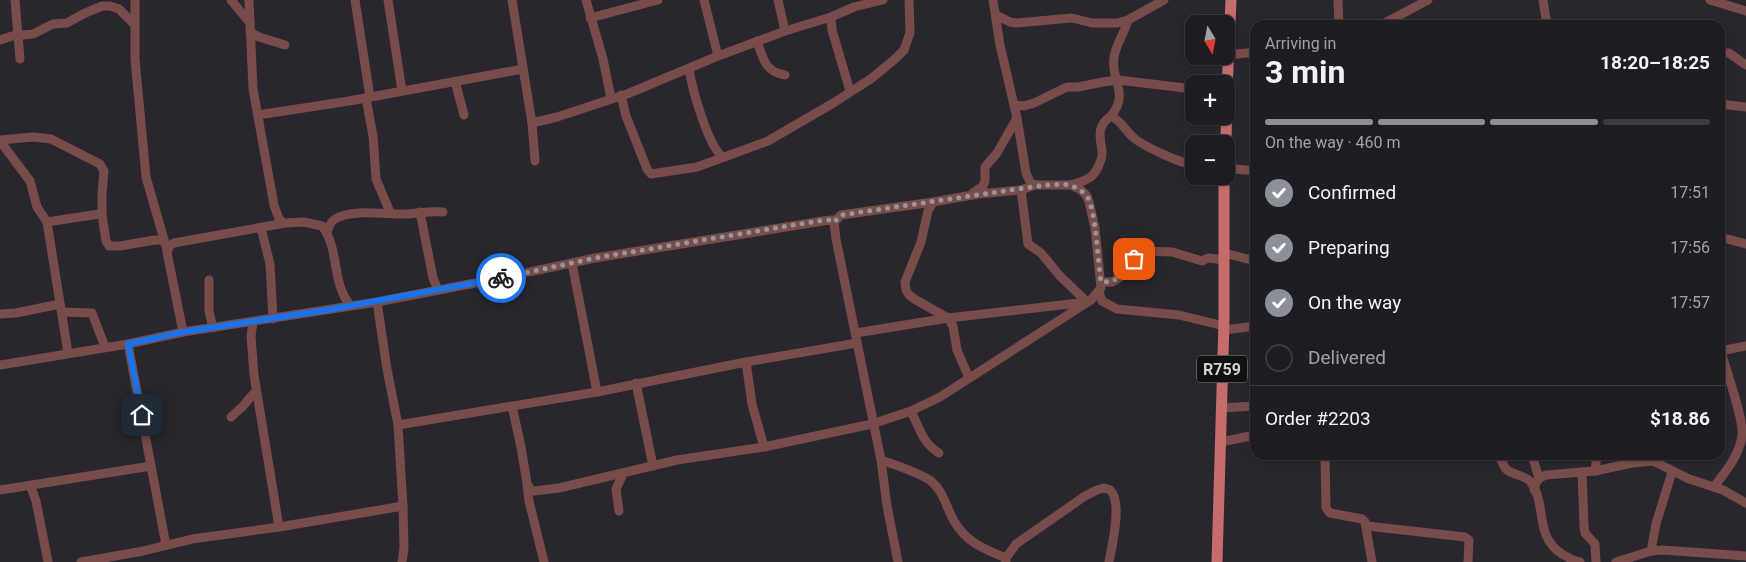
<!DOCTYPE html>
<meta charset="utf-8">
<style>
body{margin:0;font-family:Roboto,sans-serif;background:#27262a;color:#f1f3f6;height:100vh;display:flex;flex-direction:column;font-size:19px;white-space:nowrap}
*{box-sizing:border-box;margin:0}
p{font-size:16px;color:#a1a2a5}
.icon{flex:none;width:28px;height:28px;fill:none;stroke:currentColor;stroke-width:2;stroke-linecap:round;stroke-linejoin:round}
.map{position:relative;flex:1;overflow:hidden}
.side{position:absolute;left:1250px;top:20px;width:475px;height:440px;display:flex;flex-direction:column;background:#1f1d22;border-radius:15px;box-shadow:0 1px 4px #0004,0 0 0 1px #3c3b40}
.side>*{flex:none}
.needle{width:32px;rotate:170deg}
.buttons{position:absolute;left:1185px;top:15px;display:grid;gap:10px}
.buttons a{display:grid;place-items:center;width:50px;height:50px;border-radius:10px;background:#1f1d22;box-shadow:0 1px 4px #0004,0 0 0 1px #3c3b40;font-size:25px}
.pin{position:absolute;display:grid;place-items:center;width:42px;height:42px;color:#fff;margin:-21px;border-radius:10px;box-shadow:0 2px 8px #0006}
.courier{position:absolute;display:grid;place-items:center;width:50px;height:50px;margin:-25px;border:4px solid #1a73e8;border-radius:50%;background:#fff;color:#222;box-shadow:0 1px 6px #0007}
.head em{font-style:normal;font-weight:700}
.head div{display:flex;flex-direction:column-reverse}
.head{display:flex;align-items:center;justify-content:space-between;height:85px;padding:0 15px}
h1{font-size:32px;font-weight:700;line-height:38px}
.bar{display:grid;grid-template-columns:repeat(4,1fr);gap:8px 5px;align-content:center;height:60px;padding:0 15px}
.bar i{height:6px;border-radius:4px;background:#3c3b40}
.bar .on{background:#8c9099}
.bar p{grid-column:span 4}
.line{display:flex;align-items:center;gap:12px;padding:0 15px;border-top:1px solid #3c3b40}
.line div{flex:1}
ol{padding:0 15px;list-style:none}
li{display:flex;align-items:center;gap:15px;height:55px}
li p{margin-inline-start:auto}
li .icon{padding:5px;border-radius:50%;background:#8c9099;color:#fff;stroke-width:4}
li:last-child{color:#a1a2a5}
li i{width:28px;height:28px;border:2px solid #3c3b40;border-radius:50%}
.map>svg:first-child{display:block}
</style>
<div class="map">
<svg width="1746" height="562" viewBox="0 0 1746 562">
<rect width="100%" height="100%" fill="#29272d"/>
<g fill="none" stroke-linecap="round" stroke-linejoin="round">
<g stroke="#784c4b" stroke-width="9">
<path d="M 15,0 L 20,59"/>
<path d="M 135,0 L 135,59 L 146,177 L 167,250"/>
<path d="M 231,0 L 250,23"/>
<path d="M 249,0 L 253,89 L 274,205 L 279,219 L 284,223"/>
<path d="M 355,0 L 370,97"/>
<path d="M 388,0 L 402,91"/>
<path d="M 512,0 L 532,123 L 535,161"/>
<path d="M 586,0 L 603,59 L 611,98"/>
<path d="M 704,0 L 718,56"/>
<path d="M 778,0 L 785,31"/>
<path d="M 993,0 L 1000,45 L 1017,118 L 1026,173 L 1030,182 L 1035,185"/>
<path d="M 1338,0 L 1339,25"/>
<path d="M 1543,0 L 1547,25"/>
<path d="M 1710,0 L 1746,11"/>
<path d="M 996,15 L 1010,22 L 1016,23 L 1072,18 L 1092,23 L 1117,23 L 1128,20 L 1164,0"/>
<path d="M 831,17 L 832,30 L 850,91"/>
<path d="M 590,18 L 658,0"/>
<path d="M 1381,25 L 1428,0"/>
<path d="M 250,32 L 259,37 L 285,45"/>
<path d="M 0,40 L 12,36 L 33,34 L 53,24 L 67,23 L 83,14 L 102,6 L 110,6 L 119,9 L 134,24"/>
<path d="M 757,41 C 763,58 765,72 785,75"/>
<path d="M 1720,53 L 1729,53 L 1746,65"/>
<path d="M 1228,55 L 1255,52"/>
<path d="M 689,69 C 692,88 708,147 723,157"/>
<path d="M 455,81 L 464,115"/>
<path d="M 621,95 L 626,116 L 647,169 L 651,174 L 697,167 L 768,141 L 835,102 L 872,78 L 895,59 L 904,50 L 910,33 L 909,0"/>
<path d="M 366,98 L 373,136 L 376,179 L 390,212"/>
<path d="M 1720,104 L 1746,107"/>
<path d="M 1014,105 L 1024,106 L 1034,103 L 1067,87 L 1078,87 L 1103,82 L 1118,80 L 1194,89"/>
<path d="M 258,115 L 349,101 L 523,69"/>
<path d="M 1111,116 C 1130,93 1110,80 1114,57 C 1116,44 1125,32 1128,20"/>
<path d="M 532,123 L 557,117 L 627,94 L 718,56 L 785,31 L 831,17 L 854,7 L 883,0"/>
<path d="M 0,140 L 33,137 L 51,139 L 100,164 L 104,171 L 102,194 L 102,215"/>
<path d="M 0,141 L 30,181 L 37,207 L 47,222 L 68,353"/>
<path d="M 1226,168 L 1255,171"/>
<path d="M 1071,185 C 1077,183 1083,182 1089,178 C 1096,174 1103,159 1102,151 C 1100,136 1096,127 1111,116 C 1122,121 1125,131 1134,138 C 1143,146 1182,164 1194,165"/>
<path d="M 1021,190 L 1028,244 L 1041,253 L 1059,275 L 1087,302"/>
<path d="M 973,193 L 983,186 L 985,181 L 985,167 L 997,153 L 1017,118"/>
<path d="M 933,202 L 928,211 L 921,242 L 905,282 L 906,290 L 909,295 L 916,300 L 948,318 L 953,326 L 957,350 L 969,378"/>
<path d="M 420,212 L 433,278 L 438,290"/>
<path d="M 47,222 L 99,214 L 102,215 L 106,241 L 109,246 L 120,246 L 155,240 L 161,240 L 165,243"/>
<path d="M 261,228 L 270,264 L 273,319"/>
<path d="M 327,232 C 329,227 330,222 335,219 C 353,208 387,215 408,214 C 420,213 431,211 443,212"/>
<path d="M 1720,237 L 1746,244"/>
<path d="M 1224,253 L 1255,261"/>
<path d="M 572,263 L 597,392"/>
<path d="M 209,280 L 209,311 L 213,328"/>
<path d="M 1101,282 L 1112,282 L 1119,278 L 1129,269 L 1137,256 L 1144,251 L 1172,252 L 1202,261 L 1208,258 L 1224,260"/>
<path d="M 1099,292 L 1102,301 L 1117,309 L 1179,315 L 1224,326"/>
<path d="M 377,302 L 387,369 L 398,425 L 403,506 L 404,548 L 402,562"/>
<path d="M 62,312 L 92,313 L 105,347"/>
<path d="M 0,314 L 16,313 L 60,304"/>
<path d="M 253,322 L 251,336 L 254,375 L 279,527"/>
<path d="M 1224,330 L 1255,326"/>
<path d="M 183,332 L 167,252 L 170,245 L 174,243 L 285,223 L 304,222 L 322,226 C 340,249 331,282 350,305"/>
<path d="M 856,333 L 948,318 L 1087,302"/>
<path d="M 128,344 L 166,545"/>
<path d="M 1720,351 L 1746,346"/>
<path d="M 746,362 L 752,404 L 764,447"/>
<path d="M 0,365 L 128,344 L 183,332 L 377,302 L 501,278 L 595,258 L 823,221 L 832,220 L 834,222"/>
<path d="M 636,383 L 653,466"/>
<path d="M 512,406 L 521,447 L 527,483 L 530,489 L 534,491 L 559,488 L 677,460 L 764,447 L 872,424 L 911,411 L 940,397 L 1091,300 L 1101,288 L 1095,228 L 1089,202 L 1087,196 L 1081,190 L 1071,185 L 1035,185 L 1021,190 L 978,194 L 933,202 L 841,215 L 834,222 L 836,239 L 881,460 L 887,506 L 898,562"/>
<path d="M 1221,408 L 1255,406"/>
<path d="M 911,411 C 919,427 923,444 939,453"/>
<path d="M 231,417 L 243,406 L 256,391"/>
<path d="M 398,425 L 597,392 L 746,362 L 857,343"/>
<path d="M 1221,442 L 1255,435"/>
<path d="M 1325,455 L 1326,508 L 1330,513 L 1362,519 L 1365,522 L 1372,562"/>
<path d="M 1498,455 C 1501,459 1503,465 1506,469 C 1512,475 1524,475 1530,481 C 1548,504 1533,535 1562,554 C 1568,557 1573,561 1580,562"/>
<path d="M 1532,455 L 1539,478"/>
<path d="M 881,460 C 893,464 921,474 931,481 C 944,492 946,507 954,521 C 967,543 984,549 1006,558"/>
<path d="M 1595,471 L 1597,455"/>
<path d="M 1582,472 L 1584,526 L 1585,533 L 1595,544 L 1596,562"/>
<path d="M 527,484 L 529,501 L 544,562"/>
<path d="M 30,485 L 36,501 L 48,562"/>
<path d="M 1714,487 C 1725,472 1740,455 1742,435 C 1744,418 1726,371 1721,351"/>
<path d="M 0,490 L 151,466"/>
<path d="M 1534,490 C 1536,481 1538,478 1546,475 L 1595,471 L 1632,463 L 1653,461 L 1689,479 L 1723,490 L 1746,503"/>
<path d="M 619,511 L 616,489 L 623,474"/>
<path d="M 1367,526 L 1465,537 L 1469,540 L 1468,562"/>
<path d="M 1651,551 L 1656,524 L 1672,472"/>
<path d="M 81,562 L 138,552 L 192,539 L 279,527 L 403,506"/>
<path d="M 1006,562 L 1006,558 L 1016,544 L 1085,496 L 1097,490 L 1104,488 L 1110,490 C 1123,501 1112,546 1109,562"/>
<path d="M 1616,562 L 1651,551 L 1663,550 L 1746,556"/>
</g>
<g stroke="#c56c6d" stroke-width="11">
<path d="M 1226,144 L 1227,89 L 1231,0"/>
<path d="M 1217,562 L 1224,321 L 1224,176"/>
</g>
</g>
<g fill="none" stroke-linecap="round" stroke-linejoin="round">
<path stroke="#97969a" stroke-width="5" stroke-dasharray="0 9" d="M 501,278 L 595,258 L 824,220 L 832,220 L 834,222 L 841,215 L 1045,185 C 1053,185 1065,183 1072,186 C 1078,188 1084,192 1088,198 C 1096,213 1098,263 1101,282 C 1118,282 1128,275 1134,259"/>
<path stroke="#1a73e8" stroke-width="6" d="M 142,415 L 128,344 L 183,332 L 327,310 L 501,278"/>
</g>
<g text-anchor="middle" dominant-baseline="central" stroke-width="4" stroke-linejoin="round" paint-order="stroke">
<rect fill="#111113" stroke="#98979a" stroke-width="1" x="1197" y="355.5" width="50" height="27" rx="4"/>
<g font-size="16" font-weight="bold" fill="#d2d1d4">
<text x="1222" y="369">R759</text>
</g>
</g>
</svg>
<div class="buttons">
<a><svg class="needle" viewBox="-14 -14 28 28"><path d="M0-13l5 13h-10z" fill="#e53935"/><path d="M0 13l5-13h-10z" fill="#a1a2a5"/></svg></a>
<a>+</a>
<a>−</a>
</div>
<div class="pin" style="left:1134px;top:259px;background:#ea580c"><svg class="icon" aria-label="bag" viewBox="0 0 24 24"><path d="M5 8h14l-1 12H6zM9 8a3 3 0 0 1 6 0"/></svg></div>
<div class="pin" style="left:142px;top:415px;background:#1f2937"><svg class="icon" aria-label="home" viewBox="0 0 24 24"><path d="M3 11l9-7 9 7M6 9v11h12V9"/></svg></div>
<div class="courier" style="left:501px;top:278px"><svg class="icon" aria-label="bike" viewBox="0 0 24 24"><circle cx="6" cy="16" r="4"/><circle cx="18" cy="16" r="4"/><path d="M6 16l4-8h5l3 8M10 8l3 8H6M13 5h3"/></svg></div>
<section class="side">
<div class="head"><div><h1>3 min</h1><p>Arriving in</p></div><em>18:20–18:25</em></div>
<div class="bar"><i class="on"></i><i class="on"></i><i class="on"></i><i></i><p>On the way · 460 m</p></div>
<ol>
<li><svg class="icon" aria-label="check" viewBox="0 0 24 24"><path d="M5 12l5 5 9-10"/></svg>Confirmed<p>17:51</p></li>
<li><svg class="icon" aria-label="check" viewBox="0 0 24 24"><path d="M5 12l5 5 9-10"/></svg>Preparing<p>17:56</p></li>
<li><svg class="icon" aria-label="check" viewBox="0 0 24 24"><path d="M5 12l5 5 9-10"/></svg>On the way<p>17:57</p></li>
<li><i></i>Delivered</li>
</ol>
<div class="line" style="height:65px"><div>Order #2203</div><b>$18.86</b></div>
</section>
</div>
